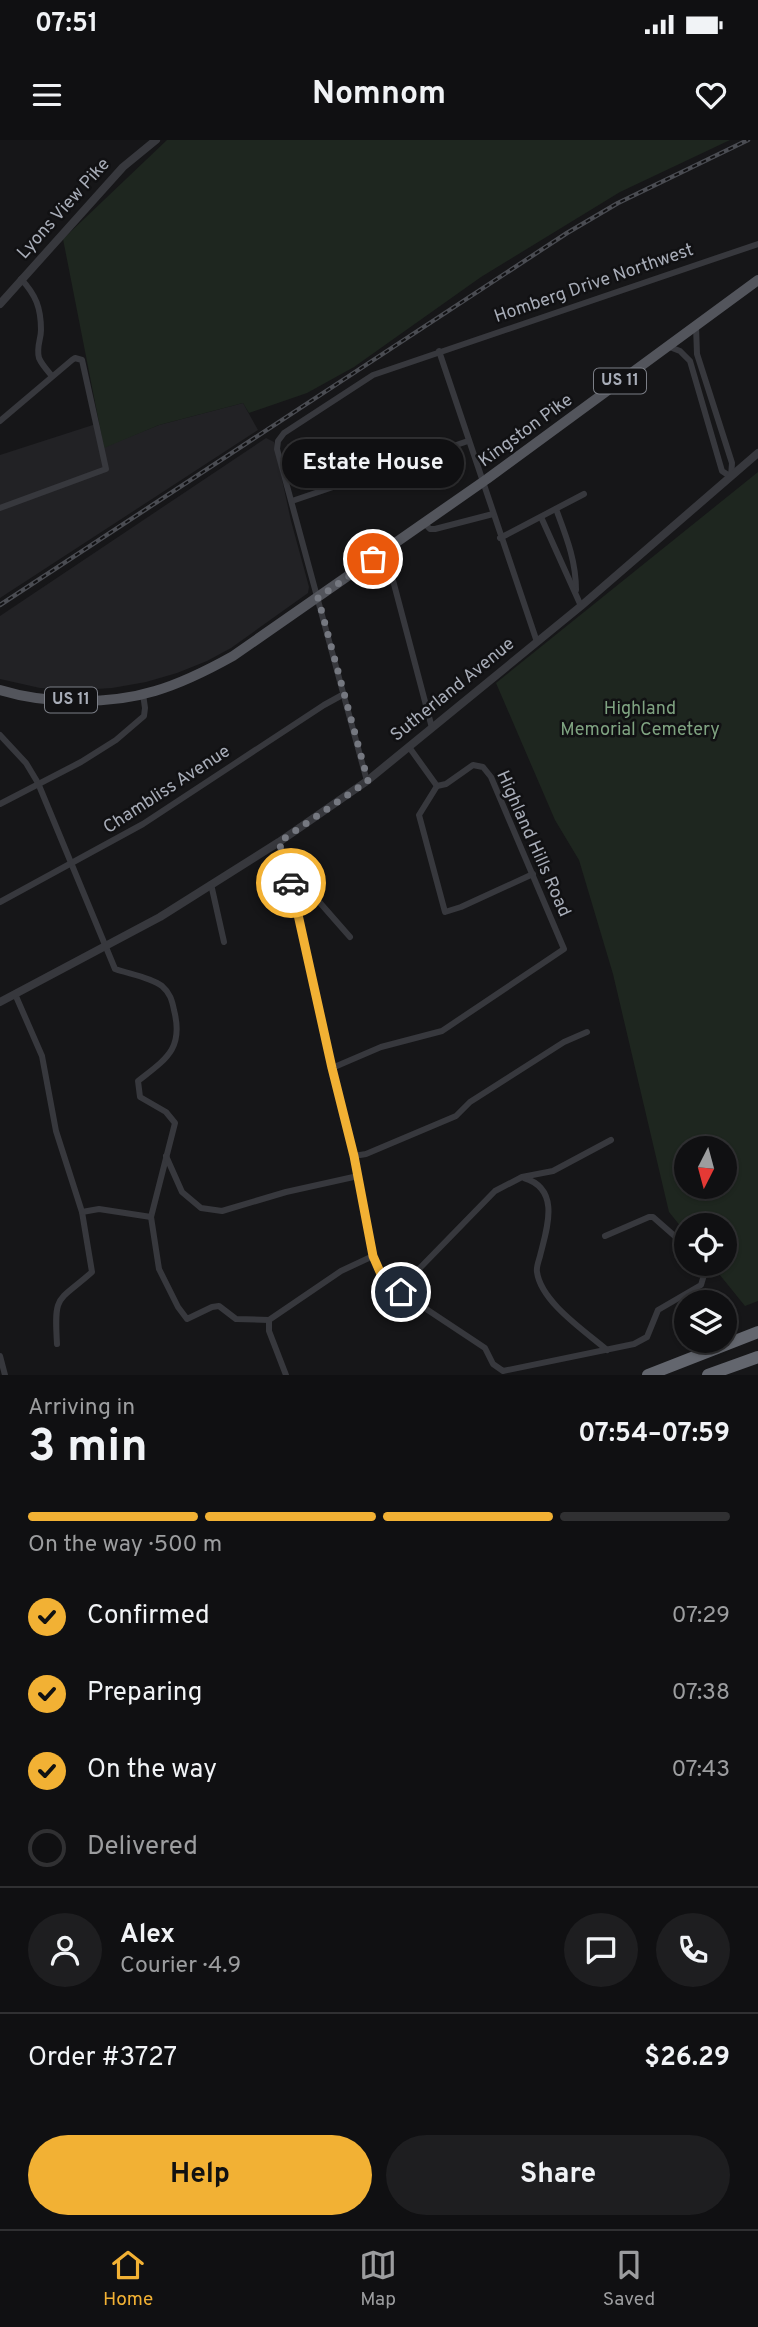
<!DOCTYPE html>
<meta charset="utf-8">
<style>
body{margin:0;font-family:Overpass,sans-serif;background:#1e1e20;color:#f1f3f6;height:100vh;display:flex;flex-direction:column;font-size:26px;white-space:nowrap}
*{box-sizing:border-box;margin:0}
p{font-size:23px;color:#9c9d9f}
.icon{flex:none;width:38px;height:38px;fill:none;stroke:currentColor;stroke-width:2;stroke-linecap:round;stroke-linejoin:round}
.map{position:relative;height:1235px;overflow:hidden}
.drawer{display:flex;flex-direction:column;background:#101012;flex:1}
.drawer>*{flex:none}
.needle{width:46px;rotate:186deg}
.controls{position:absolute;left:674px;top:996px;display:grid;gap:14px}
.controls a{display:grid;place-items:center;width:63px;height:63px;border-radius:50%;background:#101012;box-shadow:0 2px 5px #0004,0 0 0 2px #303032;font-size:35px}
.pin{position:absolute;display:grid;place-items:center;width:60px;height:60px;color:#fff;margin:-30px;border:4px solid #fff;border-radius:50%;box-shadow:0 2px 7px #0007}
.courier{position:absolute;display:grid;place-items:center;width:70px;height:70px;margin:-35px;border:5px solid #f2b134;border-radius:50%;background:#fff;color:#222;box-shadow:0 2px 9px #0007}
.bubble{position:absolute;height:49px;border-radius:24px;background:#101012;box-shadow:0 2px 5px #0004,0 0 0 2px #303032;font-size:23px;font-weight:700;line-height:49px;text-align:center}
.head em{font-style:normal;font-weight:700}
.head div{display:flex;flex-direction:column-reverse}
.head{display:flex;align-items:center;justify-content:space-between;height:119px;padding:0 28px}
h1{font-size:46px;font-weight:700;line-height:52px}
.bar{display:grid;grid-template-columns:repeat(4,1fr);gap:10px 7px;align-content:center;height:84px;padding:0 28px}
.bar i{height:9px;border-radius:5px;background:#303032}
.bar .on{background:#f2b134}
.bar p{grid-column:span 4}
.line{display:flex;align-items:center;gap:18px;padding:0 28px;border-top:2px solid #303032}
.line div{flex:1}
.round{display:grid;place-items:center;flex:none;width:74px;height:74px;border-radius:37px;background:#1e1e20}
ol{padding:0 28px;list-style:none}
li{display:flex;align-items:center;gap:21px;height:77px}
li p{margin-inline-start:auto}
li .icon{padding:7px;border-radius:50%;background:#f2b134;color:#111;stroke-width:4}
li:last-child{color:#9c9d9f}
li i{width:38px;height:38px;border:4px solid #303032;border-radius:50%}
.cta{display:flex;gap:14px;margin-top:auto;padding:14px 28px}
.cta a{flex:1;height:80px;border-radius:42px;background:#f2b134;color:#111;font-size:28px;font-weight:700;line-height:80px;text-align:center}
.cta a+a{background:#1e1e20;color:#f1f3f6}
.status{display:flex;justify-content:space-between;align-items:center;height:49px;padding:0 35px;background:#101012;direction:ltr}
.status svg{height:19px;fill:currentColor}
header{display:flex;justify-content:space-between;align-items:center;height:91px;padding:0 28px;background:#101012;font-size:32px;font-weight:700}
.tabs{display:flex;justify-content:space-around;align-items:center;height:98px;border-top:2px solid #303032;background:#101012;font-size:19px;color:#9c9d9f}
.tabs a{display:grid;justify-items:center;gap:4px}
.tabs .on{color:#f2b134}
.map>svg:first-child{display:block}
</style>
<div class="status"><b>07:51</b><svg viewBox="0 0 49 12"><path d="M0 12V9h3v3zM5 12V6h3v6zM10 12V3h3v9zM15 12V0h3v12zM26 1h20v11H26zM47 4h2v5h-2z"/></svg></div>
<header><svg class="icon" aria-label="menu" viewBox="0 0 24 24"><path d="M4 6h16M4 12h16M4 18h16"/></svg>Nomnom<svg class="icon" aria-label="heart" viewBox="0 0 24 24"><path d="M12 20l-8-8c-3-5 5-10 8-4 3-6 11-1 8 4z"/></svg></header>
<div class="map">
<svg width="758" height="1235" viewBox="0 0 758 1235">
<rect width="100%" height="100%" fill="#161618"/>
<g fill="#222225">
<path d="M 243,263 L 258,290 L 0,458 L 0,315 L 99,283 L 104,307 L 159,285 Z"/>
<path d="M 266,298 L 274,302 L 291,381 L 309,447 L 308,453 L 231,508 L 207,521 L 177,533 L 146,542 L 112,548 L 80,550 L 40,548 L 0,539 L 0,476 Z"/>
</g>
<g fill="#1e261f" fill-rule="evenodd">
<path d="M 167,0 L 730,0 L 620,52 L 481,137 L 354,227 L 307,253 L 249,273 L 243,263 L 159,285 L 104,308 L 63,99 Z"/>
<path d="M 758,332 L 758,1161 L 745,1166 L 711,1124 L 724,1124 L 724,1085 L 686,1085 L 686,1093 L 669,1072 L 613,834 L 579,720 L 555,680 L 496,543 ZM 724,1008 L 724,1046 L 686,1046 L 686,1008 Z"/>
</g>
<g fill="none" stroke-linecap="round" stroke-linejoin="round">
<g stroke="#37383d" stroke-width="6">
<path d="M 21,139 C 36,155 41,168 41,190 C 41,200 36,207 39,218 C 42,225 47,230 52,236"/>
<path d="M 667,206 L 680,211 L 690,221 L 722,331 L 731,337 L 732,323 L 697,214 L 696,186"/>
<path d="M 439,211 L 537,502"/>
<path d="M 0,281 L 72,220 L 75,218 L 82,220 L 106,329 L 0,368"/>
<path d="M 292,361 L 468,301"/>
<path d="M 556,369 C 566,396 576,420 576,450"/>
<path d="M 541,377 L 581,466"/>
<path d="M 424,383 L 430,389 L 435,389 L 493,374"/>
<path d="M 500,398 L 584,354"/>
<path d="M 385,410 L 432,588"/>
<path d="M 0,595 L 26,623 L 38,643 L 115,829 C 129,834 150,837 162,846 C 170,853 172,860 174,870 C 184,909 166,919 138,941 L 140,957 L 166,972 L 175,983 L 151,1077 L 159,1129 L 178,1167 L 187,1179 L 212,1167 L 219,1166 L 236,1179 L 269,1180"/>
<path d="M 409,607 L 437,646"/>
<path d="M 367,641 L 277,309 L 278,301 L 284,293 L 373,235 L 758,104"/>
<path d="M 437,646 L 419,675 L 445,772 L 461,767 L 533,734"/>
<path d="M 0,664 L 81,622 L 116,600 L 144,576 L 145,568 L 143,554"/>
<path d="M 279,702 L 289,735 L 332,928 L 354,1016 L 373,1116 L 384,1141 L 485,1208 L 493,1224 L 503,1231 L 634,1204 L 647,1197 L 658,1170 L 701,1145 L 704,1135 L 702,1124"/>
<path d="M 289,735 L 307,748 L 350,797"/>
<path d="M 211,744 L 224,802"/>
<path d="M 0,762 L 143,684 L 324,565 L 344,554"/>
<path d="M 15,854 L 42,916 L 56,991 L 82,1072 L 92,1132 C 57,1163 54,1153 57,1204"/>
<path d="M 332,928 L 381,907 L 442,891 L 564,809 L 491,637 L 483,627 L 473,625 L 446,644 L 437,646"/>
<path d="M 166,1016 L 182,1052 L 201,1068 L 222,1071 L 286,1052 L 358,1036"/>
<path d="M 354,1016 L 366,1014 L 456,976 L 470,962 L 564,902 L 587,892"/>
<path d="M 524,1038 C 561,1049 547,1088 540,1116 C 539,1120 536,1127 537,1132 C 541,1162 585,1191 607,1210"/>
<path d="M 82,1072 L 99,1069 L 151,1077"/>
<path d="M 605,1096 L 649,1077 L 653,1077 L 686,1106"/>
<path d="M 384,1141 L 415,1133 L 495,1051 L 522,1037 L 553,1031 L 611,1000"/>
<path d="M 0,1216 L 5,1235"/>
<path d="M 286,1235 L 269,1191 L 269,1180 L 341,1131 L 373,1116"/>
</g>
<g stroke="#37383d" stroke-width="8">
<path d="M 0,164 L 123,27 L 156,0"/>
<path d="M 0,862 L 160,777 L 279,702 L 367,641 L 581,466 L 758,313"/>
</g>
<path stroke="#53555c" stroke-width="10" d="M 0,550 C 45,564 109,565 155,551 C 182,543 208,530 233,516 L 487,339 L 758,140"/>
<g stroke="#63666e" stroke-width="12">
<path d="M 648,1235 L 758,1192"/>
<path d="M 708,1235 L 758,1217"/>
</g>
<g stroke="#4a4c52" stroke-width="4.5">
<path id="rail" d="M 0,465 L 567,93 L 618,63 L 748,0"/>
</g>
<use href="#rail" stroke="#111113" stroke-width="2" stroke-dasharray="5" stroke-linecap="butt"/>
</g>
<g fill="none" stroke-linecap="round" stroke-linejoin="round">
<path stroke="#757880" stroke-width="7" stroke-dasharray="0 12.6" d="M 291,743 L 279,702 L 368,641 L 318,458 L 373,419"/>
<path stroke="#f2b134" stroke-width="9" d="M 291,743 L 332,928 L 354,1016 L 373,1116 L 384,1141 L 401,1152"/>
</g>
<g text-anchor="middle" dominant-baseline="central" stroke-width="5" stroke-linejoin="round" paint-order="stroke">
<g fill="#111113" stroke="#7b7e86" stroke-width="2">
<rect x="594" y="228.5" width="52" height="25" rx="5"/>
<rect x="45" y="547.5" width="52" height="25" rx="5"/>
</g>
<g font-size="16" font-weight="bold" fill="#a8adb8">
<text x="620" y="241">US 11</text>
<text x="71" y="560">US 11</text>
</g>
<g font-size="18" fill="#a8adb8" stroke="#111113">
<text transform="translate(64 69) rotate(-48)">Lyons View Pike</text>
<text transform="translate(594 144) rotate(-19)">Homberg Drive Northwest</text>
<text transform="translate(526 291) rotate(-36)">Kingston Pike</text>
<text transform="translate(453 550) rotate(-39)">Sutherland Avenue</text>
<text transform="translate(167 650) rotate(-33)">Chambliss Avenue</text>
<text transform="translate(533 704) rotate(66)">Highland Hills Road</text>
</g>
<g font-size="18" fill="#7fa381" stroke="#111113">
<text x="640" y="569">Highland<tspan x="640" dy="21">Memorial Cemetery</tspan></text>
</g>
</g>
</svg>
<div class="controls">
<a><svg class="needle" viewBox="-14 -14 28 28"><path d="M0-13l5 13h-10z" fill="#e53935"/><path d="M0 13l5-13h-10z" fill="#9c9d9f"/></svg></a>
<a><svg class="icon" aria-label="locate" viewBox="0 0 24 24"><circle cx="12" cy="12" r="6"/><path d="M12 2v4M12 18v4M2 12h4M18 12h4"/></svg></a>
<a><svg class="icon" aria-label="layers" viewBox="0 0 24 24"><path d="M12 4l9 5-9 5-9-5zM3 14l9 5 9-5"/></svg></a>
</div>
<div class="pin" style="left:373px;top:419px;background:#ea580c"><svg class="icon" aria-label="bag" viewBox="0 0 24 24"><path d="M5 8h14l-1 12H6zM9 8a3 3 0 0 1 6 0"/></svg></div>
<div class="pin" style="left:401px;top:1152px;background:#1f2937"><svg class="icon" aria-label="home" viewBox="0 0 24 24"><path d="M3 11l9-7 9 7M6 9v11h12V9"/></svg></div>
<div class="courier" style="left:291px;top:743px"><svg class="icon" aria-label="car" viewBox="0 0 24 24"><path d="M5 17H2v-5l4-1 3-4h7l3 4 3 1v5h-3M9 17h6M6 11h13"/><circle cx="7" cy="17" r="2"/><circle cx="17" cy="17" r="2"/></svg></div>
<div class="bubble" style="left:282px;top:299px;width:182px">Estate House</div>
</div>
<section class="drawer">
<div class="head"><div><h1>3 min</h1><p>Arriving in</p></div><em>07:54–07:59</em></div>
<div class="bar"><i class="on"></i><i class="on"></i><i class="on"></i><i></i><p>On the way · 500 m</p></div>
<ol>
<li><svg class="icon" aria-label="check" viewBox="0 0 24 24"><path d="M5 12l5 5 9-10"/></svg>Confirmed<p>07:29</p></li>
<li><svg class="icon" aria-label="check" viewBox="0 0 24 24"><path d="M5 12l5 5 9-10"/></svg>Preparing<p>07:38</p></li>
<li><svg class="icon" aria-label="check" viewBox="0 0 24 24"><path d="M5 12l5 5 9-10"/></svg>On the way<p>07:43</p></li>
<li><i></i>Delivered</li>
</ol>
<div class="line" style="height:126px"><a class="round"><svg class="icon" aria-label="person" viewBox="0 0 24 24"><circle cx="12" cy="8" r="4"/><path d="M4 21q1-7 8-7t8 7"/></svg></a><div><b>Alex</b><p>Courier · 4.9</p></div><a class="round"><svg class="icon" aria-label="chat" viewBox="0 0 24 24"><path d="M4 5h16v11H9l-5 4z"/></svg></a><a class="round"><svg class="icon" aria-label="phone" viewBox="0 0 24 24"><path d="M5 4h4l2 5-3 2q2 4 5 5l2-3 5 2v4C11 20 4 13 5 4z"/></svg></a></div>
<div class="line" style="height:91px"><div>Order #3727</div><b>$26.29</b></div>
<div class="cta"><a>Help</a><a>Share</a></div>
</section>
<nav class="tabs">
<a class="on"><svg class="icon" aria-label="home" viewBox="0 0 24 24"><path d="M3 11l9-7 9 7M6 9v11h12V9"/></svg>Home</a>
<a><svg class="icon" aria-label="map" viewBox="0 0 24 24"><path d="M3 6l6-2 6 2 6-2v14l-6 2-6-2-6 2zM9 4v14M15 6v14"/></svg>Map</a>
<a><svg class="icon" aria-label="saved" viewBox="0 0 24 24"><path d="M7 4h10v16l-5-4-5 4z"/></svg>Saved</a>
</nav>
